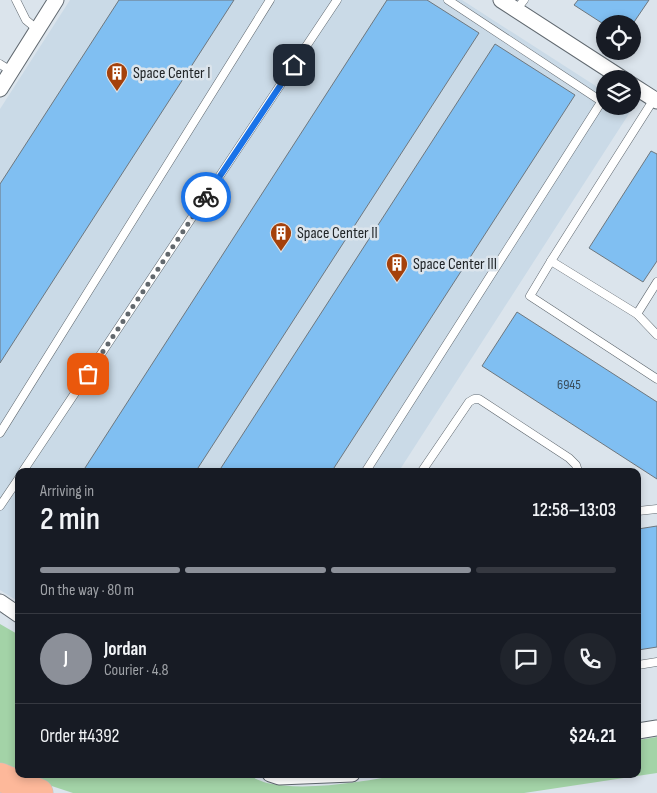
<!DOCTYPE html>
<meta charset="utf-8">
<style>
body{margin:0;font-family:"Sofia Sans Condensed",sans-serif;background:#20242c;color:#f1f3f6;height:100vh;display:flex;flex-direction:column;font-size:19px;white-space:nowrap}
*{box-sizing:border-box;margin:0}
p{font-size:16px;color:#9ea1a6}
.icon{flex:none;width:28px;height:28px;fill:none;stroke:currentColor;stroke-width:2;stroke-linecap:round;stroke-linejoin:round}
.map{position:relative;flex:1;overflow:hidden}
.side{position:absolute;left:15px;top:468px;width:626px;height:310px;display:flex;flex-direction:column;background:#171b24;border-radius:10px;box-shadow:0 2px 8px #0003}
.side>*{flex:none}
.controls{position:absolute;left:596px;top:15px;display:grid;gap:10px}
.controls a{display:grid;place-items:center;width:45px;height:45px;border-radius:50%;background:#171b24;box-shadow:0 2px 8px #0003;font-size:25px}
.pin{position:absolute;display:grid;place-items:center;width:42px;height:42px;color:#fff;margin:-21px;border-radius:10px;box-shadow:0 2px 8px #0006}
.courier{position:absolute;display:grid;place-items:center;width:50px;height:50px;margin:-25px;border:4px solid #1a73e8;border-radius:50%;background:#fff;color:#222;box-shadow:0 1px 6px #0007}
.head em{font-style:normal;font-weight:600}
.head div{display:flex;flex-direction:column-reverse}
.head{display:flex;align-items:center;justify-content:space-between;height:85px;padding:0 25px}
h1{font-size:32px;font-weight:600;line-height:38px}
.bar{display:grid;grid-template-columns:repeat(4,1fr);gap:8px 5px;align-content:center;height:60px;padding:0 25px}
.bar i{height:6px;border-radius:4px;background:#363941}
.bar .on{background:#8c9099}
.bar p{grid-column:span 4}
.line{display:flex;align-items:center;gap:12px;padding:0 25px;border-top:1px solid #363941}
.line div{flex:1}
.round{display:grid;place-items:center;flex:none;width:52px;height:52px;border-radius:26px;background:#20242c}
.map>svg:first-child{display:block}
</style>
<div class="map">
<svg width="657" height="793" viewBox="0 0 657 793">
<rect width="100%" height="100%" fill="#dbe4ec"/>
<path fill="#cadae7" d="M 70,0 L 462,0 L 605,92 L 605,106 L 628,106 L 632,109 L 399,471 L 19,471 L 19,602 L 0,590 L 0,109 Z"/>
<path fill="#a3d3a7" d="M 0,624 L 19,635 L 19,774 L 246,774 C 252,777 260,781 267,783 C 307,792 365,781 406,774 L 638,774 L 638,740 L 657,737 L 657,773 L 524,793 L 73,793 L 0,769 Z"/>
<g fill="#80bff2" stroke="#6e777e">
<path d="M 119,0 L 234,0 L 0,363 L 0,184 Z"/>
<path d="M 387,0 L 427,0 L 479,33 L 196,471 L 83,471 Z"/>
<path d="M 578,0 L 649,0 L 632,25 L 605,25 L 574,5 Z"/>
<path d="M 495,44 L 575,95 L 332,471 L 219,471 Z"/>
<path d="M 651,151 L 657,154 L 657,261 L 643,282 L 589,248 Z"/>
<path d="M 517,312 L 657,402 L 657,479 L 482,366 Z"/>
<path d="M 657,526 L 657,647 L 638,650 L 638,529 Z"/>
</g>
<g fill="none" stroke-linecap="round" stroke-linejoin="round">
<g stroke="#616970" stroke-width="9">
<g id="service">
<path d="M 16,0 L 26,20 L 38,30"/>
<path d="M 448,0 L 601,101"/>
<path d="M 516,10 L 524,0"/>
<path d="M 0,64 L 11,71"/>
<path d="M 654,99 L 551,261 L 637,314 L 657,282"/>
<path d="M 551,261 L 530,296 L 657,379"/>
<path d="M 637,314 L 657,335"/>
<path d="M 0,433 L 270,0"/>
<path d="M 23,471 L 337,0"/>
<path d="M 366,471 L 605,96"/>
<path d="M 422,471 L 469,402 L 474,399 L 479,399 L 569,458 L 576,465 L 578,471"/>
<path d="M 0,506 L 19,478"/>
<path d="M 638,511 L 657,509"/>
<path d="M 638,665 L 657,662"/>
</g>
</g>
<g stroke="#616970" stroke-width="17">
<g id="minor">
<path d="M 501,0 L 623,79"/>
<path d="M 632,85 L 657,101"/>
<path d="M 0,89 L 56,0"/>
<path d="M 0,602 L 19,615"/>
<path d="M 638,731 L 657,728"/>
<path d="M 270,774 L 279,777 L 352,774"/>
</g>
</g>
<g stroke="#c1c2c3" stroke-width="29">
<path id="motorway" d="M 0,777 L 39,793"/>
</g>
<use href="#service" stroke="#fff" stroke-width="8"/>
<use href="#minor" stroke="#fff" stroke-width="15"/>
<use href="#motorway" stroke="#fdb89a" stroke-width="28"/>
</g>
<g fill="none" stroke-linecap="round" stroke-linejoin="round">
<path stroke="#62686d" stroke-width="5" stroke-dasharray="0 9" d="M 88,374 L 206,197"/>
<path stroke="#1a73e8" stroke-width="6" d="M 206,197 L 294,65"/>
</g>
<defs>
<g id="building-pin" transform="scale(1.125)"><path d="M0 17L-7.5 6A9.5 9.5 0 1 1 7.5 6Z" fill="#a5410b" stroke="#dbe4ec"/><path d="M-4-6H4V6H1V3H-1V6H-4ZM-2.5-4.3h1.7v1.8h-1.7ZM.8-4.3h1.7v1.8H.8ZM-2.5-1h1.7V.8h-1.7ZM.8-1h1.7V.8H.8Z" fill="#fff"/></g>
</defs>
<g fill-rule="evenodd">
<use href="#building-pin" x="117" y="73"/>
<use href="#building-pin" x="281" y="233"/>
<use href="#building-pin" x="397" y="264"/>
</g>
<g text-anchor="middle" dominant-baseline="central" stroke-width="5" stroke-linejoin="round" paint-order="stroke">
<g font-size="14" fill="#394c5a">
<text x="569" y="384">6945</text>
</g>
<g font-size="16" fill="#212528" stroke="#dbe4ec" text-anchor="start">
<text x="133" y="73">Space Center I</text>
<text x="297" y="233">Space Center II</text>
<text x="413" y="264">Space Center III</text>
</g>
</g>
</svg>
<div class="controls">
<a><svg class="icon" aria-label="locate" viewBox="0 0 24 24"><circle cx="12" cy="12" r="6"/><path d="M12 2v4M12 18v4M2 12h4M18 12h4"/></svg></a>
<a><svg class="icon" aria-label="layers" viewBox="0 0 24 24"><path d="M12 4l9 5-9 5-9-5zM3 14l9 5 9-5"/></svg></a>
</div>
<div class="pin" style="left:88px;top:374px;background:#ea580c"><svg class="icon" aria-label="bag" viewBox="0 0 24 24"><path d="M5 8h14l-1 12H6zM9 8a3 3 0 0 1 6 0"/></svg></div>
<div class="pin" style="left:294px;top:65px;background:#1f2937"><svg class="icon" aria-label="home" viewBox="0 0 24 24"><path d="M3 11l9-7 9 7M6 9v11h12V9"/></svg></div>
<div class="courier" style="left:206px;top:197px"><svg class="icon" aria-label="bike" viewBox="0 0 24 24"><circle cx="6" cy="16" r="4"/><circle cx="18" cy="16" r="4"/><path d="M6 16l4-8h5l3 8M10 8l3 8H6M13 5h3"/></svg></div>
<section class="side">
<div class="head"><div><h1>2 min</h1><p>Arriving in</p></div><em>12:58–13:03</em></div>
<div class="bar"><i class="on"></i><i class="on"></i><i class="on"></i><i></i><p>On the way · 80 m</p></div>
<div class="line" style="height:90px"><b class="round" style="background:#8c9099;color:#fff">J</b><div><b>Jordan</b><p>Courier · 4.8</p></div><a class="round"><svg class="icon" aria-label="chat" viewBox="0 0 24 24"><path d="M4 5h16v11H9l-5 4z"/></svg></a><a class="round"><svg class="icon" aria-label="phone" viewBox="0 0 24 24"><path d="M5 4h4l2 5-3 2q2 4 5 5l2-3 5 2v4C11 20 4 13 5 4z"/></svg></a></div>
<div class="line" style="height:65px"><div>Order #4392</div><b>$24.21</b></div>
</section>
</div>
